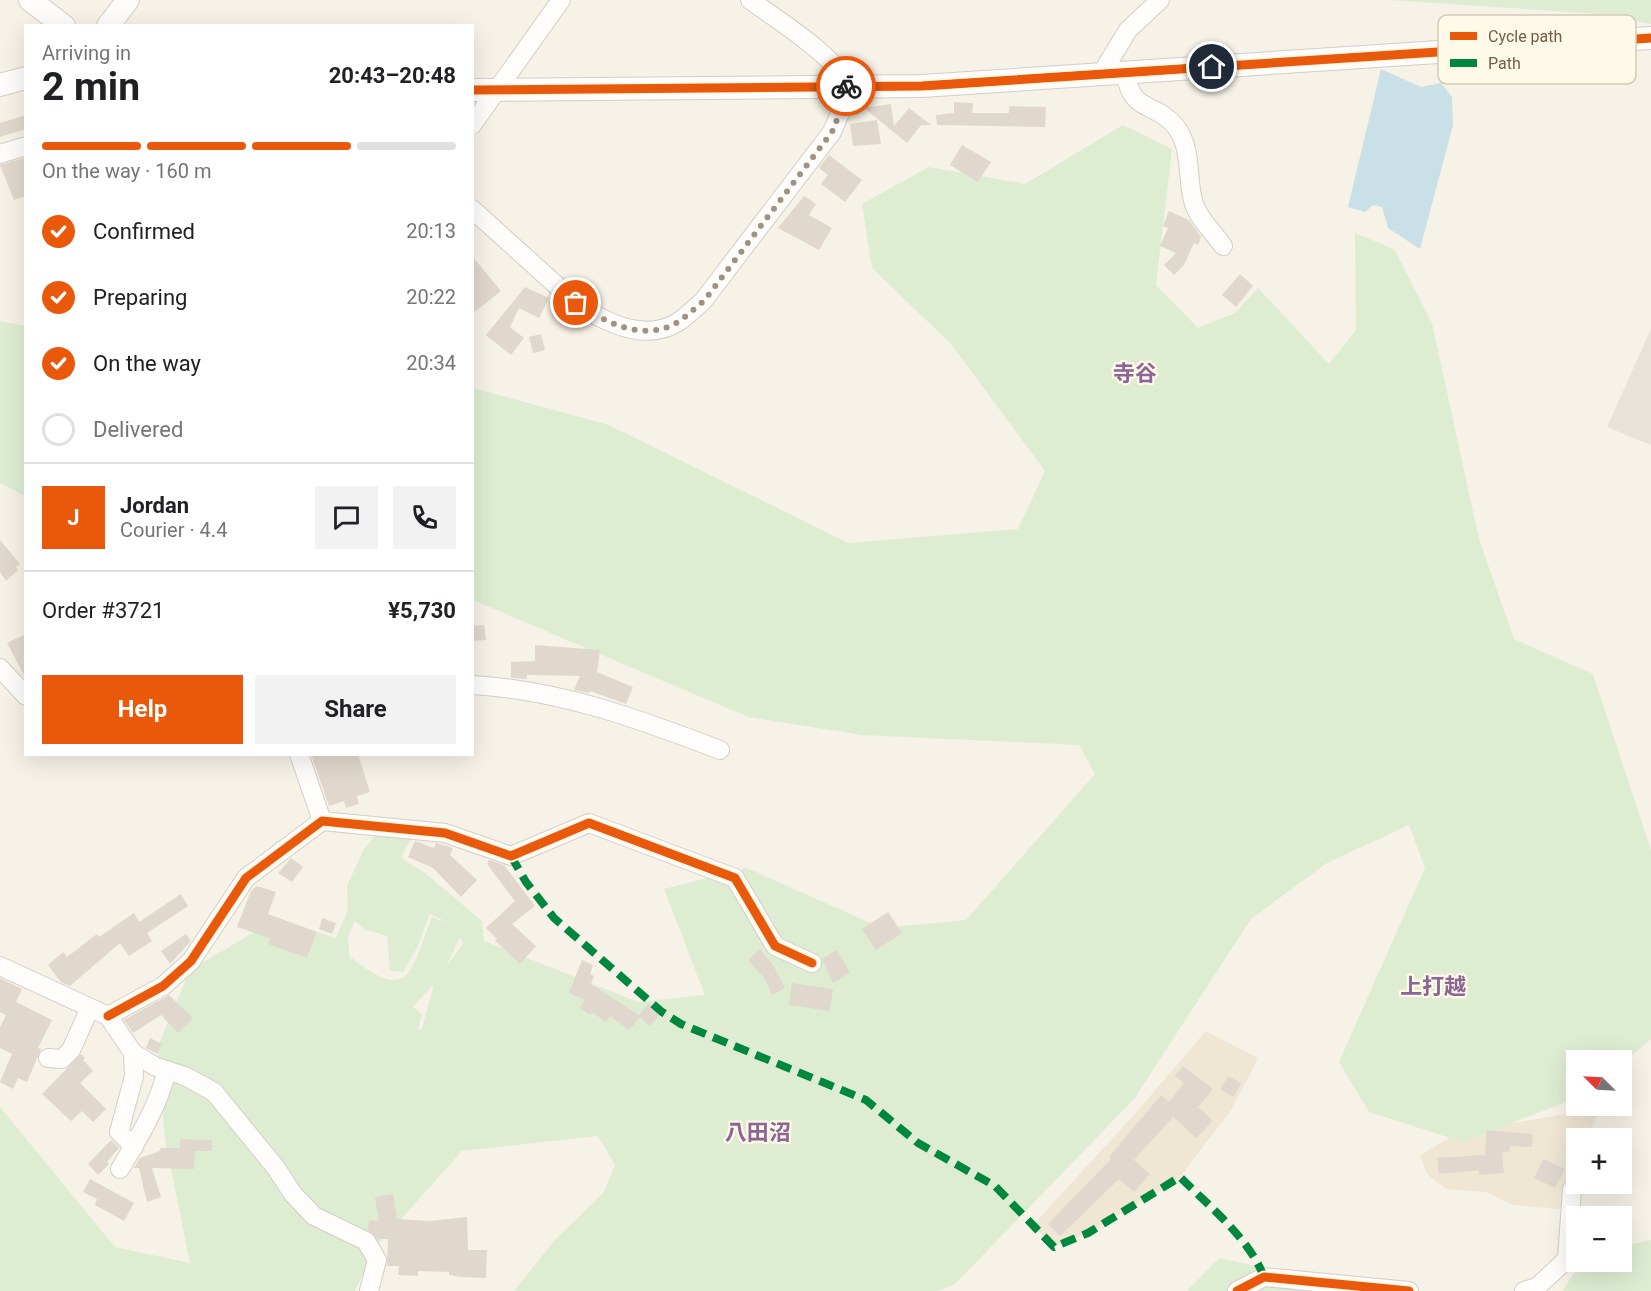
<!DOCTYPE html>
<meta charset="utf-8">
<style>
body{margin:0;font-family:Roboto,"Noto Sans JP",sans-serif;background:#f2f2f2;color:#202124;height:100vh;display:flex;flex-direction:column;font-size:22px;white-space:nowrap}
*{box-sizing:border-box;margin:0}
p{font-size:20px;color:#757577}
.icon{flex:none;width:33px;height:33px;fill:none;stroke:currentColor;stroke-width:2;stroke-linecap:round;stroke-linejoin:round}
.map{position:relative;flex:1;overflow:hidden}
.panel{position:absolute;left:24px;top:24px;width:450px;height:732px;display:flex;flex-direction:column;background:#fff;border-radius:0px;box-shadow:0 6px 24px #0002}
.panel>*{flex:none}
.needle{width:39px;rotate:294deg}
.fabs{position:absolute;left:1566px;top:1050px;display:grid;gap:12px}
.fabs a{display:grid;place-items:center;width:66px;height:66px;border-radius:0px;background:#fff;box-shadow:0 6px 24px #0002;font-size:30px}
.pin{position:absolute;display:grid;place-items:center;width:51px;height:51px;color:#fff;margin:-26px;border:3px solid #fff;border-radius:50%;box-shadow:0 2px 6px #0007}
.courier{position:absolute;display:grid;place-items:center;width:60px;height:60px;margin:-30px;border:4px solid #ea580c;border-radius:50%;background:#fff;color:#222;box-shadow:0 2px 8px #0007}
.overview em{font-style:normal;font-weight:700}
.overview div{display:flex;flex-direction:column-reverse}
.overview{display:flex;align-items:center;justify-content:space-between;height:102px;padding:0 18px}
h1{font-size:39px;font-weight:700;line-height:45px}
.bar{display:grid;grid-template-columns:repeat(4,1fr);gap:9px 6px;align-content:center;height:72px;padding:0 18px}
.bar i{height:8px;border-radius:4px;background:#e0e0e0}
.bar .active{background:#ea580c}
.bar p{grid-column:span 4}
.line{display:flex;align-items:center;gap:15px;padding:0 18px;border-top:2px solid #e0e0e0}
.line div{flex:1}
.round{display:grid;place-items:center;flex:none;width:63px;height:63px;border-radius:0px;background:#f2f2f2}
ol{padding:0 18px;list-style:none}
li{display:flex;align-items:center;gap:18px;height:66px}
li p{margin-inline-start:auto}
li .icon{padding:6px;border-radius:50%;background:#ea580c;color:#fff;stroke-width:4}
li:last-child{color:#757577}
li i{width:33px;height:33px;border:3px solid #e0e0e0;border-radius:50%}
.primary-button{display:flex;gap:12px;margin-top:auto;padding:12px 18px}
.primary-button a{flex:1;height:69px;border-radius:0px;background:#ea580c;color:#fff;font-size:24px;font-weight:700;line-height:69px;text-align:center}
.primary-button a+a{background:#f2f2f2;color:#202124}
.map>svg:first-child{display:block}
</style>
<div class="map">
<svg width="1651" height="1291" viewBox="0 0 1651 1291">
<rect width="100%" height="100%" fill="#f6f2e7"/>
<g fill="#efe6d4">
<path d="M 1206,1031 L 1258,1058 L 1232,1109 L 1180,1177 L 1171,1184 L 1088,1233 L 1054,1247 L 1033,1225 L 1134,1115 Z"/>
<path d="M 1600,1108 L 1588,1138 L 1576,1138 L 1576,1184 L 1580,1184 L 1560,1209 L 1513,1205 L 1486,1192 L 1446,1189 L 1427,1174 L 1420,1155 L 1460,1132 Z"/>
</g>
<path fill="#e8e2d9" d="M 1651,329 L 1651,445 L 1607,427 Z"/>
<g fill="#deedd2" fill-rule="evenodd">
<path d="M 1389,0 L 1651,0 L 1651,24 L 1600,14 Z"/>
<path d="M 1123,125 L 1172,149 L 1156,285 L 1198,328 L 1235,313 L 1258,288 L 1329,364 L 1356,330 L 1355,233 L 1394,249 L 1432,323 L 1479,539 L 1514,639 L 1593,674 L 1651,850 L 1651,1039 L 1622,1064 L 1622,1060 L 1576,1060 L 1576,1098 L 1463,1142 L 1369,1112 L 1339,1062 L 1425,868 L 1409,825 L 1327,863 L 1251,919 L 1134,1099 L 955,1284 L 938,1291 L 514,1291 L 554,1241 L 603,1193 L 615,1165 L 598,1136 L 462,1151 L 375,1248 L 355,1291 L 0,1291 L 0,1107 L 115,1247 L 190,1263 L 165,1139 L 157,1048 L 190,970 L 278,918 L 269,943 L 307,958 L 317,932 L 336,938 L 348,910 L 347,886 L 364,849 L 378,832 L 411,839 L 401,858 L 425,873 L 482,921 L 484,941 L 638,1002 L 705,995 L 664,889 L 747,868 L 882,928 L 966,920 L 1095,774 L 1079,745 L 862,735 L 748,717 L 473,600 L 473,388 L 609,425 L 848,543 L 1018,529 L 1045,471 L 951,344 L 872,268 L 862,204 L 929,167 L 1025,184 ZM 430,914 L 451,924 L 432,917 C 411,968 411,1006 352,958 L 350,961 L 348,937 L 355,921 L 366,930 L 387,936 L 390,971 L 403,972 L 418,946 ZM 460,937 L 463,944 L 446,967 ZM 434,984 L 422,1028 L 418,1030 L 422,1014 L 413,1007 Z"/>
<path d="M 0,321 L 25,326 L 25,496 L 0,483 Z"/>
<path d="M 1651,1240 L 1651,1291 L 1563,1291 C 1579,1260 1589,1262 1622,1262 L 1622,1246 Z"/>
<path d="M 1219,1258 L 1321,1280 L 1338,1291 L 1187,1291 Z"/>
</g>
<path fill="#c9e0e6" d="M 1381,69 L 1421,87 L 1441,83 L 1452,97 L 1453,125 L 1420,249 L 1388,228 L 1382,207 L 1373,205 L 1365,212 L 1348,207 Z"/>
<g fill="#e0d8cc">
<path d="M 954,102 L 973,103 L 972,113 L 1009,113 L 1009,106 L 1046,107 L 1045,127 L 937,125 L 936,115 L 954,113 Z"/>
<path d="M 891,104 L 894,126 L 909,108 L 931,125 L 921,125 L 907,143 L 864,108 Z"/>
<path d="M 26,115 L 26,129 L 0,137 L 0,123 Z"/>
<path d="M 877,120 L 881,144 L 853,146 L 850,124 Z"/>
<path d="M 962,145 L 991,162 L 978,182 L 950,165 Z"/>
<path d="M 829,155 L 862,180 L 845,202 L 821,184 L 828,175 L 819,168 Z"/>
<path d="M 24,158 L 26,196 L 14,200 L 0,165 Z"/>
<path d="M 804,196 L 816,204 L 809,215 L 832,228 L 819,250 L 778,228 Z"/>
<path d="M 1169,211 L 1189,220 L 1201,237 L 1198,245 L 1194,243 L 1184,265 L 1174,275 L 1164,265 L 1176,253 L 1160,246 L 1168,228 L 1163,226 Z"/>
<path d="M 472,256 L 501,291 L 472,314 Z"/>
<path d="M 1240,274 L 1253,286 L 1236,307 L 1222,295 Z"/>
<path d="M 525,287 L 549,298 L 539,318 L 519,308 L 510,327 L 524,338 L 511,355 L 486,335 Z"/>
<path d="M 541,334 L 545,350 L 533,353 L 529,337 Z"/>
<path d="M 0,540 L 20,564 L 16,567 L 18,570 L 6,581 L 0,572 Z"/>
<path d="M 484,625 L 486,640 L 472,641 L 472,626 Z"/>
<path d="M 26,634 L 26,679 L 7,643 Z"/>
<path d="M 535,645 L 600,650 L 597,672 L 633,687 L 626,704 L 590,691 L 589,693 L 574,690 L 580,676 L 527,675 L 527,679 L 511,678 L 511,662 L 535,661 Z"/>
<path d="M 311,754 L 358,754 L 370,792 L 357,796 L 359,804 L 346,808 L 344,801 L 329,806 Z"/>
<path d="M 415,841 L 434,848 L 436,843 L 453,848 L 450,855 L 477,880 L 461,897 L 433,868 L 408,857 Z"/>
<path d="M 291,858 L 303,867 L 292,882 L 278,873 Z"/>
<path d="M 489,860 L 504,865 L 535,906 L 512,924 L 536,946 L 520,964 L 495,941 L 497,939 L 486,928 L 515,901 L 487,864 Z"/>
<path d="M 257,886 L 276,892 L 268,914 L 317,932 L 307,958 L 268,944 L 270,938 L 237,927 L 251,891 Z"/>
<path d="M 181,894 L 188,906 L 147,933 L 152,941 L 129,956 L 120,943 L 70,986 L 61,982 L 48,965 L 63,952 L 67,957 L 97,934 L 99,937 L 134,913 L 139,922 Z"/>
<path d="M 888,912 L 902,933 L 876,950 L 862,929 Z"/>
<path d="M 322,918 L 336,923 L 332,934 L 319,929 Z"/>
<path d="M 186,934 L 191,941 L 170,964 L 161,951 Z"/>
<path d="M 760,949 L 773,965 L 785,988 L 772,995 L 764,978 L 748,960 Z"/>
<path d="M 837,950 L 850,973 L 833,983 L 822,959 Z"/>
<path d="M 582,960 L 593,965 L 590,974 L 594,976 L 591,984 L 639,1015 L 649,1003 L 661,1013 L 650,1026 L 640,1017 L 629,1030 L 610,1016 L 606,1022 L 592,1012 L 590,1015 L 580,1008 L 585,1000 L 569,993 Z"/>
<path d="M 0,978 L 22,989 L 16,1002 L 52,1020 L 38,1048 L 41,1049 L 27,1082 L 18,1078 L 13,1089 L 0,1082 L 12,1054 L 0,1048 L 0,1027 L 6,1015 L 0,1012 Z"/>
<path d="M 792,983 L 833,989 L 830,1011 L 789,1005 Z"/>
<path d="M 169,995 L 193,1018 L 178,1033 L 161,1015 L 133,1033 L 124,1020 Z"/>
<path d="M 150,1038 L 162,1044 L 157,1054 L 146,1048 Z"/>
<path d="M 81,1054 L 85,1058 L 83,1060 L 93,1071 L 80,1083 L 106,1109 L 93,1122 L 82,1111 L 71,1121 L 42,1094 Z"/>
<path d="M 1183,1066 L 1213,1089 L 1198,1107 L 1213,1121 L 1196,1138 L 1173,1117 L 1134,1160 L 1150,1174 L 1134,1192 L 1119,1179 L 1060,1236 L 1048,1224 L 1111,1159 L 1109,1157 L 1161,1095 L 1169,1102 L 1184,1083 L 1175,1076 Z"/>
<path d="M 1228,1076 L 1241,1083 L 1234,1097 L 1220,1090 Z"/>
<path d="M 1487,1130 L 1533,1134 L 1532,1147 L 1510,1146 L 1509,1152 L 1502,1152 L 1504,1173 L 1479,1175 L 1479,1170 L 1439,1174 L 1437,1158 L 1485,1155 Z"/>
<path d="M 180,1139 L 212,1140 L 212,1151 L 195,1151 L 194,1169 L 152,1168 L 161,1197 L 147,1202 L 139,1168 L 134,1168 L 140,1158 L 160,1151 L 160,1148 L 180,1148 Z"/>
<path d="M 111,1140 L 119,1148 L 107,1162 L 109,1164 L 98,1175 L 88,1164 Z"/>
<path d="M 1543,1159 L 1565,1169 L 1555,1188 L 1534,1178 Z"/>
<path d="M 90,1179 L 134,1203 L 124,1221 L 95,1205 L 97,1199 L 83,1192 Z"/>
<path d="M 393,1194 L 397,1219 L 430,1221 L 467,1217 L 468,1250 L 487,1250 L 486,1278 L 460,1277 L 449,1275 L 449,1272 L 418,1271 L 418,1276 L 398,1275 L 399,1266 L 387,1266 L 388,1239 L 378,1239 L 368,1230 L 369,1220 L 379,1221 L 375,1197 Z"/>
</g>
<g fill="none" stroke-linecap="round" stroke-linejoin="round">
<g stroke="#d4cec5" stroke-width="20">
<g id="minor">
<path d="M 1125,72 C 1132,115 1154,100 1176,127 C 1193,149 1186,179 1194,204 C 1199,219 1214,233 1223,246"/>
<path d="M 1102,73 L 1128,30 L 1160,0"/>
<path d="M 472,125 L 561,0"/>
<path d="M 0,154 L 26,146"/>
<path d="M 472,209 L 576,303 C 604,322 645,343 678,322 C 687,316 695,308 703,301 L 832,132 C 838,117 846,103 846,87 C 846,62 770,15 750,0"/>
<path d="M 0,668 L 26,696"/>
<path d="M 472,685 C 560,690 639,719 720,750"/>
<path d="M 299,754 L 322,821"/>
<path d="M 0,966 L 108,1016 L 133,1053 L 156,1067 L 185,1076 L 214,1092 L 276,1168 L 293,1194 L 314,1216 L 366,1241 L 377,1260 L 369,1291"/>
<path d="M 108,1016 L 163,986 L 191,961 L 246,878 L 322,821 L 445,833 L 511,856 L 589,823 L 735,878 L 775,946 L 812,963"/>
<path d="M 133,1053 L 134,1076 L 119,1132 L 134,1147"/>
<path d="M 48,1058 L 62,1059 L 71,1050 L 90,1008"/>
<path d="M 120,1169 C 139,1137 158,1107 167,1070"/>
<path d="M 1237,1291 L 1264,1277 L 1409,1291"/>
<path d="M 1524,1291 L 1537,1287 L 1567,1259 L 1572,1189"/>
</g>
</g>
<g stroke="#d4cec5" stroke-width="24">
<g id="tertiary">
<path d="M 30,0 L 64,26"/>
<path d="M 108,26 L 128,0"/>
<path d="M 0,85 L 26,78"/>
<path d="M 472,90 L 922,86 L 1651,38"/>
</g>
</g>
<use href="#minor" stroke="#fefdfb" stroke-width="18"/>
<use href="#tertiary" stroke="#fefdfb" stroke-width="22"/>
<path stroke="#00873e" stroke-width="8" stroke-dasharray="15 8" stroke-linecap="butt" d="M 511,856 L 526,882 L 554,918 L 662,1012 L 681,1024 L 866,1100 L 918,1143 L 995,1186 L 1054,1247 L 1088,1233 L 1180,1177 C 1209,1206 1249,1238 1264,1277"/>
<g stroke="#fff9e7" stroke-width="13">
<g id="cycleway">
<path d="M 472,90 L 922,86 L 1651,38"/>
<path d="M 108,1016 L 163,986 L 191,961 L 246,878 L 322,821 L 445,833 L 511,856 L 589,823 L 735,878 L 775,946 L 812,963"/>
<path d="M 1237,1291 L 1264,1277 L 1409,1291"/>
</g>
</g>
<use href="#cycleway" stroke="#e8590c" stroke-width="9"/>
</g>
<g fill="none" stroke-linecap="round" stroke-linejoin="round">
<path stroke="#a19180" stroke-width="6" stroke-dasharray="0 10.8" d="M 576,303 C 604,322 645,343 678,322 C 687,316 695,308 704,301 L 832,132 L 843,105 L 846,86"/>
<path stroke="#ea580c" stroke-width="8" d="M 846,86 L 922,86 L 1212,67"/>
</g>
<g text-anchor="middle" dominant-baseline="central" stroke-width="4.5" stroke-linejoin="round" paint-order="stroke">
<g font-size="22" font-weight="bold" fill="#8c6496" stroke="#fff9e7">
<text x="1135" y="373">寺谷</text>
<text x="1433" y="986">上打越</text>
<text x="758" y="1132">八田沼</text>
</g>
</g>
<rect x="1438" y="15" width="198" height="69" rx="9" fill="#fff9e7" stroke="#d5cab7" stroke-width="1.5"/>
<rect x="1450" y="32" width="27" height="8" fill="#e8590c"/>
<rect x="1450" y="59" width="27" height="8" fill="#00873e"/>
<g font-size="16" fill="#735d48">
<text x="1488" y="42">Cycle path</text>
<text x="1488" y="69">Path</text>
</g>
</svg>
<div class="fabs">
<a><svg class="needle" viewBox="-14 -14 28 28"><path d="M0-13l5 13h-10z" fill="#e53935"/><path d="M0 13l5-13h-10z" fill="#757577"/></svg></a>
<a>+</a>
<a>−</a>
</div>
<div class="pin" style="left:576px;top:303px;background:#ea580c"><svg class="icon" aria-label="bag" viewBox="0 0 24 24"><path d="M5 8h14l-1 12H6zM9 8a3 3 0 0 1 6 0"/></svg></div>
<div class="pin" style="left:1212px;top:67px;background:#1f2937"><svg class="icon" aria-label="home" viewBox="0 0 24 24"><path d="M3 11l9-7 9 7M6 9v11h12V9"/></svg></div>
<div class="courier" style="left:846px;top:86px"><svg class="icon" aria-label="bike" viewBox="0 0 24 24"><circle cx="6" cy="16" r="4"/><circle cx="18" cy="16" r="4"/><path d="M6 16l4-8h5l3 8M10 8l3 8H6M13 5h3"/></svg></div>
<section class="panel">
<div class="overview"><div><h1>2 min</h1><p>Arriving in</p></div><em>20:43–20:48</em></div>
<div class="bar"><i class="active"></i><i class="active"></i><i class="active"></i><i></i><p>On the way · 160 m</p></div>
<ol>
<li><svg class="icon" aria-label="check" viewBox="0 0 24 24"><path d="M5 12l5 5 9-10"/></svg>Confirmed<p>20:13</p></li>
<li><svg class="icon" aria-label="check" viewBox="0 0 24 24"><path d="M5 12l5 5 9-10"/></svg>Preparing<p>20:22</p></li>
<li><svg class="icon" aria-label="check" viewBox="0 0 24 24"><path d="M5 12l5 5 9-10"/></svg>On the way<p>20:34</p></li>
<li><i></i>Delivered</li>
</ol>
<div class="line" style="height:108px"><b class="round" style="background:#ea580c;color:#fff">J</b><div><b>Jordan</b><p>Courier · 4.4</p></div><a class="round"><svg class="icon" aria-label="chat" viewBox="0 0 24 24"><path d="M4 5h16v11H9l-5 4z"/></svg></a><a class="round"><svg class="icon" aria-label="phone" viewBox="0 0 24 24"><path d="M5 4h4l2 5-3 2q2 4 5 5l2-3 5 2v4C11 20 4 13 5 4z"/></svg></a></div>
<div class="line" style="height:78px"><div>Order #3721</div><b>¥5,730</b></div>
<div class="primary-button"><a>Help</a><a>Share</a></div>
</section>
</div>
